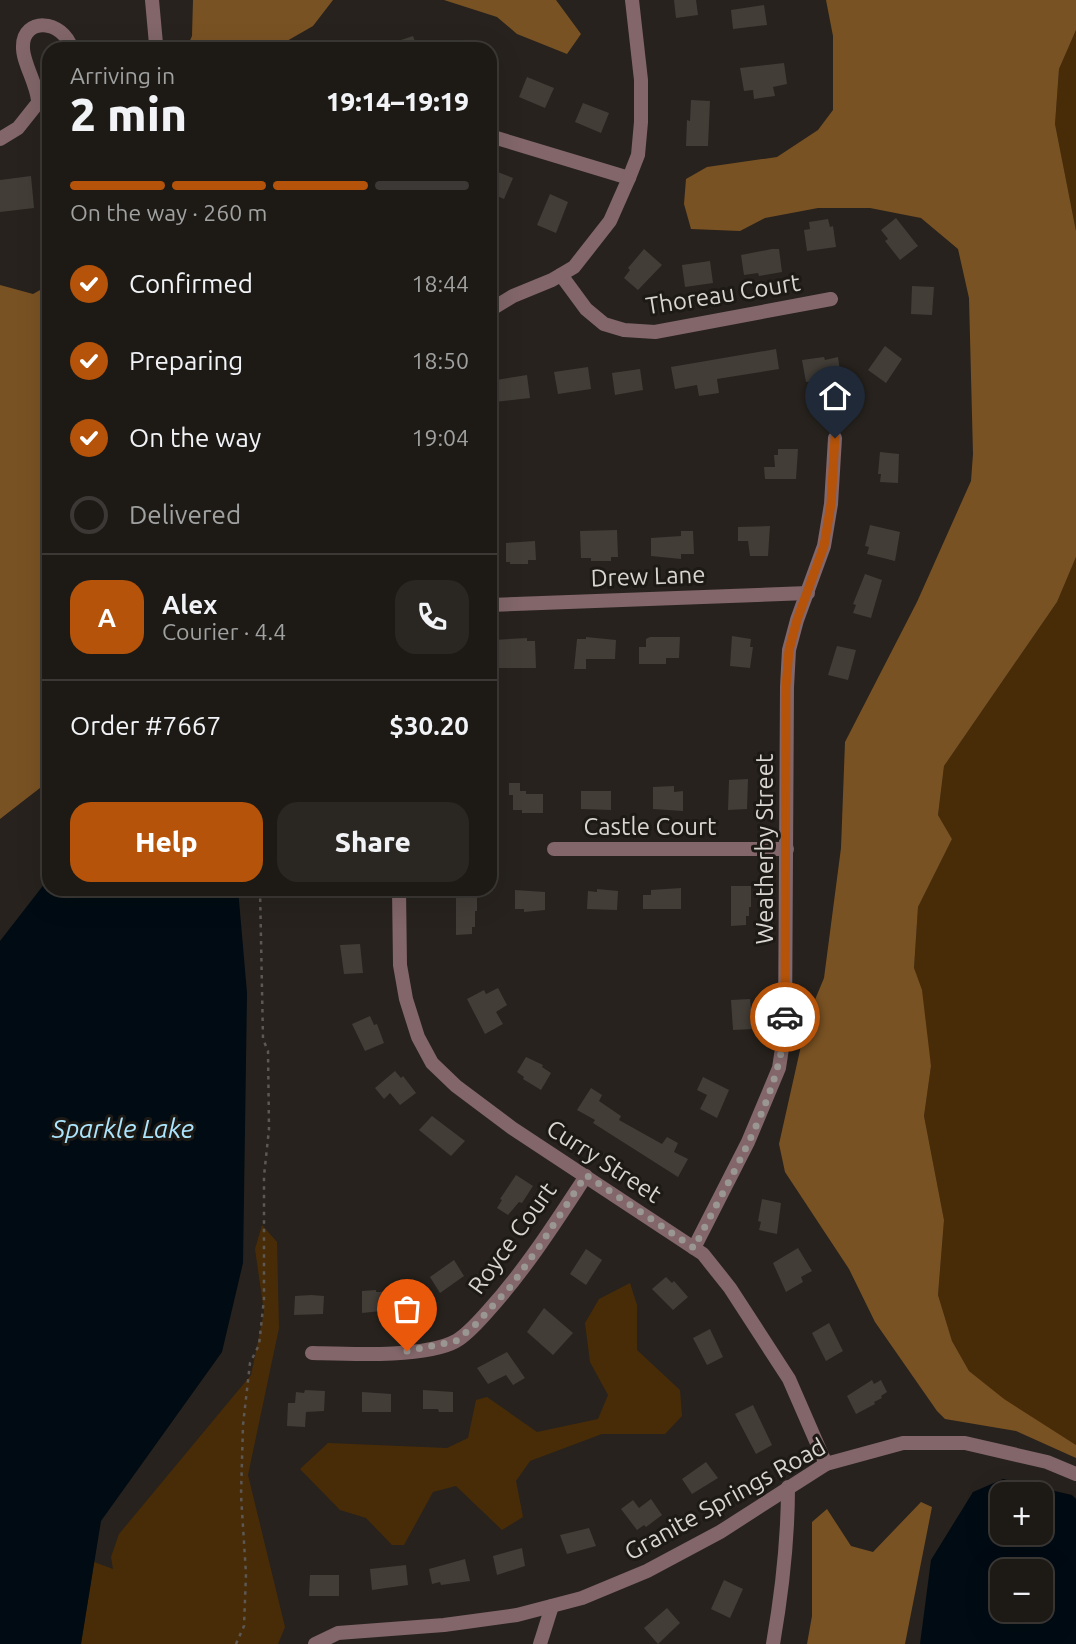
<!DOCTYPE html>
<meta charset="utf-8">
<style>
body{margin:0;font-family:Ubuntu,sans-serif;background:#2a2723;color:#f1f3f6;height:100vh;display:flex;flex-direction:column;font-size:26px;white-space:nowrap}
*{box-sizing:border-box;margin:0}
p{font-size:23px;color:#a0a1a1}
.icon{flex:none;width:38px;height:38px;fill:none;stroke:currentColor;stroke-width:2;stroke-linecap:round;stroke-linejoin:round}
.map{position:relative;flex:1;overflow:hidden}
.details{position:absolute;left:42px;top:42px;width:455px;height:854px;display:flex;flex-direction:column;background:#1d1a16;border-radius:21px;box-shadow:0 7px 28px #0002,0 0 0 2px #3b3835}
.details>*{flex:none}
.fabs{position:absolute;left:990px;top:1482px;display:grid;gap:14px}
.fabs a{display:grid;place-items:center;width:63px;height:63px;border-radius:14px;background:#1d1a16;box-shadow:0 7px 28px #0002,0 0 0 2px #3b3835;font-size:35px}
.pin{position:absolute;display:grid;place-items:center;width:60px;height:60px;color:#fff;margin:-72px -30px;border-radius:50% 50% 50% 0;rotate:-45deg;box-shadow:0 0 7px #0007}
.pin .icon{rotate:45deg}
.courier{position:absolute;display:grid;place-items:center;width:70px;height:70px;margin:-35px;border:5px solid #b45309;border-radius:50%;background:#fff;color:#222;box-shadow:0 2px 9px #0007}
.overview em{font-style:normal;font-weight:800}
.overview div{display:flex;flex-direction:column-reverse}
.overview{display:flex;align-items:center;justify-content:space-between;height:119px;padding:0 28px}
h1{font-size:46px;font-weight:800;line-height:52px}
.bar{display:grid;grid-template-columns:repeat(4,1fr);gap:10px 7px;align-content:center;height:84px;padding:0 28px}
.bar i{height:9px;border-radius:5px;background:#3b3835}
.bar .on{background:#b45309}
.bar p{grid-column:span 4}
.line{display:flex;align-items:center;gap:18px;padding:0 28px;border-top:2px solid #3b3835}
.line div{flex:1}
.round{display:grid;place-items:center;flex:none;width:74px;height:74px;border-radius:21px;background:#2a2723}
ol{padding:0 28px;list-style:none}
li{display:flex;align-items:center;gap:21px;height:77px}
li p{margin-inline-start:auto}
li .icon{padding:7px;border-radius:50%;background:#b45309;color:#fff;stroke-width:4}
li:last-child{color:#a0a1a1}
li i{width:38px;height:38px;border:4px solid #3b3835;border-radius:50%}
.button{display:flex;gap:14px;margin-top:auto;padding:14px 28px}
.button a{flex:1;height:80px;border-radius:21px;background:#b45309;color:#fff;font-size:28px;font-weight:800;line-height:80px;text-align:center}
.button a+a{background:#2a2723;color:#f1f3f6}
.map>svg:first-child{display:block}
</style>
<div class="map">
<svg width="1076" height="1644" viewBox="0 0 1076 1644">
<rect width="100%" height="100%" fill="#27221d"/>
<g fill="#482c08">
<path d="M 1076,30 L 1076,231 L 1055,124 L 1059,69 Z"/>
<path d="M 1076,557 L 1076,1445 L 1003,1399 L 969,1371 L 952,1341 L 938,1295 L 944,1220 L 924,1116 L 931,1066 L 914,968 L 918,907 L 952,839 L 938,815 L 944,766 L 1057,602 Z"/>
<path d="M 262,1225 L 277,1242 L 279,1328 L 248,1475 L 285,1627 L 278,1644 L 81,1644 L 94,1562 L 113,1569 L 111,1557 L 119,1534 L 251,1375 L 264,1312 L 255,1249 Z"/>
<path d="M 630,1283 L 637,1305 L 637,1350 L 680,1390 L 682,1416 L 665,1434 L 602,1434 L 530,1461 L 516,1481 L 523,1517 L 502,1530 L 456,1486 L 433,1492 L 404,1545 L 392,1545 L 366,1518 L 340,1510 L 300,1469 L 328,1443 L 447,1448 L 468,1438 L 476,1400 L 487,1397 L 537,1432 L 598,1419 L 608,1395 L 590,1362 L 585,1323 L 599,1299 Z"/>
</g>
<g fill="#795223">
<path d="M 193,0 L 333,0 L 313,26 L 273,49 L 186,49 L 192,36 Z"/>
<path d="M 444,0 L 556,0 L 581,34 L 567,54 L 517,34 L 497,17 Z"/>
<path d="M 826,0 L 1076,0 L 1076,30 L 1059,69 L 1055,124 L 1076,231 L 1076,557 L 1057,602 L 944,766 L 938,815 L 952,839 L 918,907 L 914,968 L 922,990 L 931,1066 L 924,1116 L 944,1220 L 938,1295 L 952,1341 L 969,1371 L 1004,1399 L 1076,1445 L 1076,1458 L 1016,1431 L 945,1419 L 937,1411 L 875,1322 L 849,1269 L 785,1172 L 779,1144 L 807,1019 L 824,978 L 841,848 L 845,742 L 917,602 L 971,481 L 973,454 L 969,298 L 958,249 L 921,218 L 870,208 L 818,208 L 765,218 L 740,231 L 691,229 L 684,204 L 686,179 L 707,167 L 777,157 L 818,130 L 833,110 L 833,36 Z"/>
<path d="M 0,285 L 33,294 L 49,285 L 49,781 L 0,819 Z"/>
<path d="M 921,1502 L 932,1507 L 905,1644 L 807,1644 L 812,1616 L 812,1522 L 827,1509 L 851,1546 L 873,1552 Z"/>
</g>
<g fill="#000b13" fill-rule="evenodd">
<path d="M 49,878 L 49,889 L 238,889 L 247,993 L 243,1263 L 222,1352 L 101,1521 L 81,1644 L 0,1644 L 0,941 Z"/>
<path d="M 1003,1479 L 1072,1495 L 1076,1499 L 1076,1644 L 920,1644 L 931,1560 L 973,1492 ZM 1003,1494 L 1041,1494 L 1041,1533 L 1003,1533 ZM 1003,1572 L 1041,1572 L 1041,1610 L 1003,1610 Z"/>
</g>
<g fill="#423d37">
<path d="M 674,0 L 696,0 L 698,15 L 676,18 Z"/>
<path d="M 764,5 L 767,25 L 733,29 L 731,10 Z"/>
<path d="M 413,36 L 418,49 L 380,49 L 380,47 Z"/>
<path d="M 784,63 L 787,84 L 773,87 L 775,96 L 754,99 L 753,90 L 744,91 L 740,68 Z"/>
<path d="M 527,77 L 554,88 L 545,108 L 519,97 Z"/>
<path d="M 691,100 L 710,101 L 708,146 L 686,146 L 687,120 L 690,121 Z"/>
<path d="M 583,103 L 609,113 L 601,133 L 575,122 Z"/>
<path d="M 490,169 L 513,178 L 504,199 L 490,193 Z"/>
<path d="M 31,176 L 34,208 L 0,212 L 0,180 Z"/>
<path d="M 550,194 L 568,202 L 556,233 L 537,225 Z"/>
<path d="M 896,218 L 918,246 L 900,260 L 885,241 L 888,239 L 881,230 Z"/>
<path d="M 828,219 L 830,227 L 833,226 L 836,247 L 807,251 L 804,230 L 810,229 L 809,222 Z"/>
<path d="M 644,249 L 662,265 L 638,290 L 624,278 L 630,270 L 628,268 Z"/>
<path d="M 772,249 L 779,249 L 782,272 L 759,276 L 758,273 L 744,275 L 741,255 Z"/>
<path d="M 710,261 L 713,283 L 685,287 L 682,265 Z"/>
<path d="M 912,286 L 934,287 L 932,315 L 911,314 Z"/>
<path d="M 885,346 L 902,359 L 886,383 L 868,370 Z"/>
<path d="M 776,349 L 779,369 L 717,379 L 719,393 L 699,396 L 697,385 L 675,389 L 671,367 Z"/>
<path d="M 824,357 L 825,360 L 838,357 L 841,378 L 806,382 L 802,360 Z"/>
<path d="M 588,367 L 591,389 L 558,394 L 554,372 Z"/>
<path d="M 640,369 L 643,390 L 615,395 L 612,373 Z"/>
<path d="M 527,375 L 530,398 L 495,402 L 495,399 L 490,399 L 490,381 Z"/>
<path d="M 778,449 L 798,449 L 796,479 L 765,479 L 764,467 L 775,467 L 774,455 L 778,455 Z"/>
<path d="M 880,452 L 899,454 L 898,483 L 880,482 L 881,474 L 878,474 Z"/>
<path d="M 870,525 L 900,532 L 895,561 L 867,554 L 869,547 L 865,546 Z"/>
<path d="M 770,526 L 768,556 L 750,556 L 748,541 L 738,541 L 738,527 Z"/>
<path d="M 617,530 L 618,557 L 611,557 L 611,561 L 591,561 L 591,558 L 581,558 L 580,531 Z"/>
<path d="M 681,531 L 693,531 L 694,554 L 681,554 L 681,559 L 651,556 L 651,538 L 681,536 Z"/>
<path d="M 535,541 L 536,560 L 528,560 L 528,564 L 510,564 L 510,562 L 506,562 L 506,543 Z"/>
<path d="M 865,574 L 882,580 L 871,618 L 853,613 L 856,605 L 853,604 Z"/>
<path d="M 732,636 L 751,639 L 750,647 L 753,647 L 750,668 L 730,666 Z"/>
<path d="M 586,637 L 616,640 L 615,659 L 586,659 L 586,669 L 574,669 L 577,639 L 586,639 Z"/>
<path d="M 650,637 L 680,637 L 679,658 L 666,658 L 666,664 L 639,664 L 639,647 L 646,647 L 646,639 Z"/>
<path d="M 527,638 L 527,641 L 535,641 L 536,668 L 494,668 L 493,640 Z"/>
<path d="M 837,646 L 856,650 L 848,680 L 828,675 Z"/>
<path d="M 748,779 L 747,809 L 728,810 L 729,780 Z"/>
<path d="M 509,783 L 520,783 L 520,791 L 526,791 L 526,794 L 543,794 L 543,813 L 522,813 L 522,810 L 513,810 L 513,795 L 509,795 Z"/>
<path d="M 674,786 L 674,792 L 683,791 L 683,811 L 653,809 L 653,787 Z"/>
<path d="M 581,791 L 611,791 L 611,810 L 581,809 Z"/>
<path d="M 731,886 L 751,886 L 751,907 L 749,907 L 749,916 L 746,916 L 746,925 L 731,926 Z"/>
<path d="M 681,888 L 681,909 L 643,909 L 643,895 L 651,895 L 651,890 Z"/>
<path d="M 597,889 L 618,891 L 617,910 L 587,909 L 588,891 L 597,892 Z"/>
<path d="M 515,890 L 545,892 L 545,910 L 524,912 L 524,909 L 515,909 Z"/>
<path d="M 477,896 L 477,911 L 475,911 L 475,927 L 472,927 L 472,934 L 456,935 L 456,897 Z"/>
<path d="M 360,944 L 363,973 L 344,974 L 340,945 Z"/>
<path d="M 498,988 L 507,1005 L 496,1012 L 503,1024 L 485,1034 L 467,999 L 484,990 L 486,994 Z"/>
<path d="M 750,999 L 753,1029 L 733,1030 L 731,1000 Z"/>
<path d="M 370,1016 L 374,1025 L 377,1024 L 384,1043 L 365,1051 L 352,1024 Z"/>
<path d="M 526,1057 L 543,1065 L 542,1067 L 551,1073 L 541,1090 L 523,1079 L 524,1077 L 517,1072 Z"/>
<path d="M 395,1071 L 401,1078 L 403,1076 L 416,1093 L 400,1105 L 390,1093 L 384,1099 L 375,1088 Z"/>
<path d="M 703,1077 L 729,1090 L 717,1118 L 700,1109 L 707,1095 L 697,1090 Z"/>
<path d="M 591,1088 L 602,1095 L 599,1101 L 621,1116 L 619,1120 L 662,1144 L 667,1137 L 678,1143 L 674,1152 L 688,1159 L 678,1177 L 593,1123 L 595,1120 L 577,1110 Z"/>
<path d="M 432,1116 L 465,1141 L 451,1156 L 419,1130 Z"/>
<path d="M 516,1175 L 533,1186 L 522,1203 L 519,1202 L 508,1215 L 497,1208 L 502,1200 L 500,1199 Z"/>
<path d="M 762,1199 L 781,1203 L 777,1234 L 759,1230 L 761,1222 L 758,1221 Z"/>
<path d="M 798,1248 L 812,1271 L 801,1277 L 803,1282 L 786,1292 L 773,1263 Z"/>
<path d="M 586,1249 L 602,1260 L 586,1285 L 570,1274 Z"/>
<path d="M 454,1260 L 464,1276 L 440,1293 L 430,1277 Z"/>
<path d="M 666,1277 L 672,1283 L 674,1281 L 688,1297 L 673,1310 L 652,1289 Z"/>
<path d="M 376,1290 L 376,1292 L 390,1292 L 390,1297 L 401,1297 L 401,1309 L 362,1313 L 362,1291 Z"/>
<path d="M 311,1295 L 324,1296 L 323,1314 L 294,1315 L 295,1296 Z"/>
<path d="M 544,1308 L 573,1333 L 553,1355 L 527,1332 Z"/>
<path d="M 829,1323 L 843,1351 L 826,1361 L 812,1333 Z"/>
<path d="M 710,1329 L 723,1357 L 707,1365 L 693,1338 Z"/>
<path d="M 507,1352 L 525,1378 L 513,1385 L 506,1375 L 488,1384 L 477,1368 Z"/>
<path d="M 872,1380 L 874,1384 L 881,1380 L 887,1392 L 881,1396 L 882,1398 L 874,1402 L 875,1404 L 856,1414 L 847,1396 Z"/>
<path d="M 305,1390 L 325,1391 L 324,1411 L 306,1412 L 305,1427 L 287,1426 L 288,1403 L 295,1403 L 296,1392 L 304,1393 Z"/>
<path d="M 423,1390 L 453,1392 L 453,1412 L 439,1412 L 438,1409 L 423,1409 Z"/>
<path d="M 362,1392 L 391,1394 L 391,1412 L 362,1412 Z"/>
<path d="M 753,1405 L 772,1445 L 756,1454 L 735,1414 Z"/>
<path d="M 706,1462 L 718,1478 L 692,1494 L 682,1479 Z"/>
<path d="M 651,1499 L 662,1515 L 646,1527 L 644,1525 L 637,1530 L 621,1509 L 633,1500 L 639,1508 Z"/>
<path d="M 589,1528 L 596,1546 L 567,1554 L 560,1535 Z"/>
<path d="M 522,1548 L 525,1566 L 497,1575 L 493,1556 Z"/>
<path d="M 465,1559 L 470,1581 L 441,1585 L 440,1582 L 432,1584 L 429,1569 Z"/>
<path d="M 406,1565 L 408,1585 L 372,1590 L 370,1569 Z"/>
<path d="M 310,1575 L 339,1575 L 339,1596 L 309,1596 Z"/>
<path d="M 724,1580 L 743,1589 L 730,1618 L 711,1609 Z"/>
<path d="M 667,1608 L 680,1623 L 658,1644 L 644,1628 Z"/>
</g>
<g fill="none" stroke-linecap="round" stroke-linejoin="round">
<path stroke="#5d5854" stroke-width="2.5" stroke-dasharray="3.5 5" stroke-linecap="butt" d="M 236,1644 L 244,1626 L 246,1574 L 241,1495 L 243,1425 L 250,1363 L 259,1345 L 264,1299 L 264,1176 L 269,1129 L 268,1051 L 263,1039 L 260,889"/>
<g stroke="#826669" stroke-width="14">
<path d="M 152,0 L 156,44"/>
<path d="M 38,100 C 36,82 22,61 23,46 C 23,18 62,18 72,49"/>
<path d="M 490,136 L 629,178"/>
<path d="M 0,139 L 18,128 L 49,89"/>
<path d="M 561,275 L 586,309 L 604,324 L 624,330 L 655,332 L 831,299"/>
<path d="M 490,310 L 513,296 L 552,280 L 574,267 L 610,221 L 629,178 L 638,155 L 641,122 L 641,80 L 632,0"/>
<path d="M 490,605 L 808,593"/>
<path d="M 554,849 L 787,849"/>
<path d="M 399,889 L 400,965 L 406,999 L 418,1037 L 432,1063 L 456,1086 L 512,1128 L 703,1254 L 730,1288 L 789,1379 L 826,1464"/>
<path d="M 694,1248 L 748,1142 L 779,1068 L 785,1029 L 787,687 L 789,650 L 797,620 L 824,546 L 831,504 L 835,438"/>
<path d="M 312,1353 C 349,1354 425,1358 456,1341 C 468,1334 479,1321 488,1311 C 526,1269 555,1223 586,1176"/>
<path d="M 540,1644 L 552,1606"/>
<path d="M 773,1644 C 782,1592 788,1540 788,1487"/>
</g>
<path stroke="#826669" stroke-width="14" d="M 315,1644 L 338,1633 L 444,1625 L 517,1615 L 582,1598 L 647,1571 L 720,1532 L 826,1464 L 903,1443 L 965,1443 L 1047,1462 L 1076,1474"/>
</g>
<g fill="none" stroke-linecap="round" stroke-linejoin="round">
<path stroke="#9a9692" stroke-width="7" stroke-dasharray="0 12.6" d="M 407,1351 L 456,1341 L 476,1324 L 511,1286 L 539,1247 L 586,1175 L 694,1248 C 727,1182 785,1090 785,1017"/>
<path stroke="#b45309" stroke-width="9" d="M 785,1017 L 786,687 L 789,650 L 797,620 L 824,546 L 831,504 L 835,438"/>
</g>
<g text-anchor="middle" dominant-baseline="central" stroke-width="6" stroke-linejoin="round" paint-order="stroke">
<g font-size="24" fill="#d8d5d1" stroke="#1d1914">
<text transform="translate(723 294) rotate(-9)">Thoreau Court</text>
<text transform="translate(648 576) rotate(-2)">Drew Lane</text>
<text x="650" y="826">Castle Court</text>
<text transform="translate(764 849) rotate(-90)">Weatherby Street</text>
<text transform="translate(604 1161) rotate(33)">Curry Street</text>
<text transform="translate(512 1238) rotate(-54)">Royce Court</text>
<text transform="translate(725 1499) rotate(-29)">Granite Springs Road</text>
</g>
<g font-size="26" font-style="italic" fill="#ace6fe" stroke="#1d1914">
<text x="123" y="1128">Sparkle Lake</text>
</g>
</g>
</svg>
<div class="fabs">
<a>+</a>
<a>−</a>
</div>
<div class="pin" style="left:407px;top:1351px;background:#ea580c"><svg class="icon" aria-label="bag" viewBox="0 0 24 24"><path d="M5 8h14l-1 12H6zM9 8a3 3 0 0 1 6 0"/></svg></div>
<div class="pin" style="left:835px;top:438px;background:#1f2937"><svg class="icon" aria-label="home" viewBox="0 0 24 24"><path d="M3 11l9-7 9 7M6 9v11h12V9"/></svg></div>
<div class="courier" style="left:785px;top:1017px"><svg class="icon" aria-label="car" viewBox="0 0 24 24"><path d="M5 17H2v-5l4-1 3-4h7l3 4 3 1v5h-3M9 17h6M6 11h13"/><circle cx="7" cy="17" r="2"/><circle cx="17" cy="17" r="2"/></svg></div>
<section class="details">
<div class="overview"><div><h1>2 min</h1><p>Arriving in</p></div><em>19:14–19:19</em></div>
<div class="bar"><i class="on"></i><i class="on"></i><i class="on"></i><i></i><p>On the way · 260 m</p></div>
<ol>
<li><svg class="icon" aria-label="check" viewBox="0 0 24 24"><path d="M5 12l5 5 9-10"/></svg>Confirmed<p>18:44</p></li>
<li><svg class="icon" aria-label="check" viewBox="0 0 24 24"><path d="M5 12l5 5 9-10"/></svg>Preparing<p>18:50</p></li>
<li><svg class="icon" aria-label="check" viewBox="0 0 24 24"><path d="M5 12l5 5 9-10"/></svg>On the way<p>19:04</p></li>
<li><i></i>Delivered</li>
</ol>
<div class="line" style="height:126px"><b class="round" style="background:#b45309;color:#fff">A</b><div><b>Alex</b><p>Courier · 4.4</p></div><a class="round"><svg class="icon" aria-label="phone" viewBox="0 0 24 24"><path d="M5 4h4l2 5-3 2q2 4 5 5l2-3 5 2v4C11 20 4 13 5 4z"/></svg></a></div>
<div class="line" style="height:91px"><div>Order #7667</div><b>$30.20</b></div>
<div class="button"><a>Help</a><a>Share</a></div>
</section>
</div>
